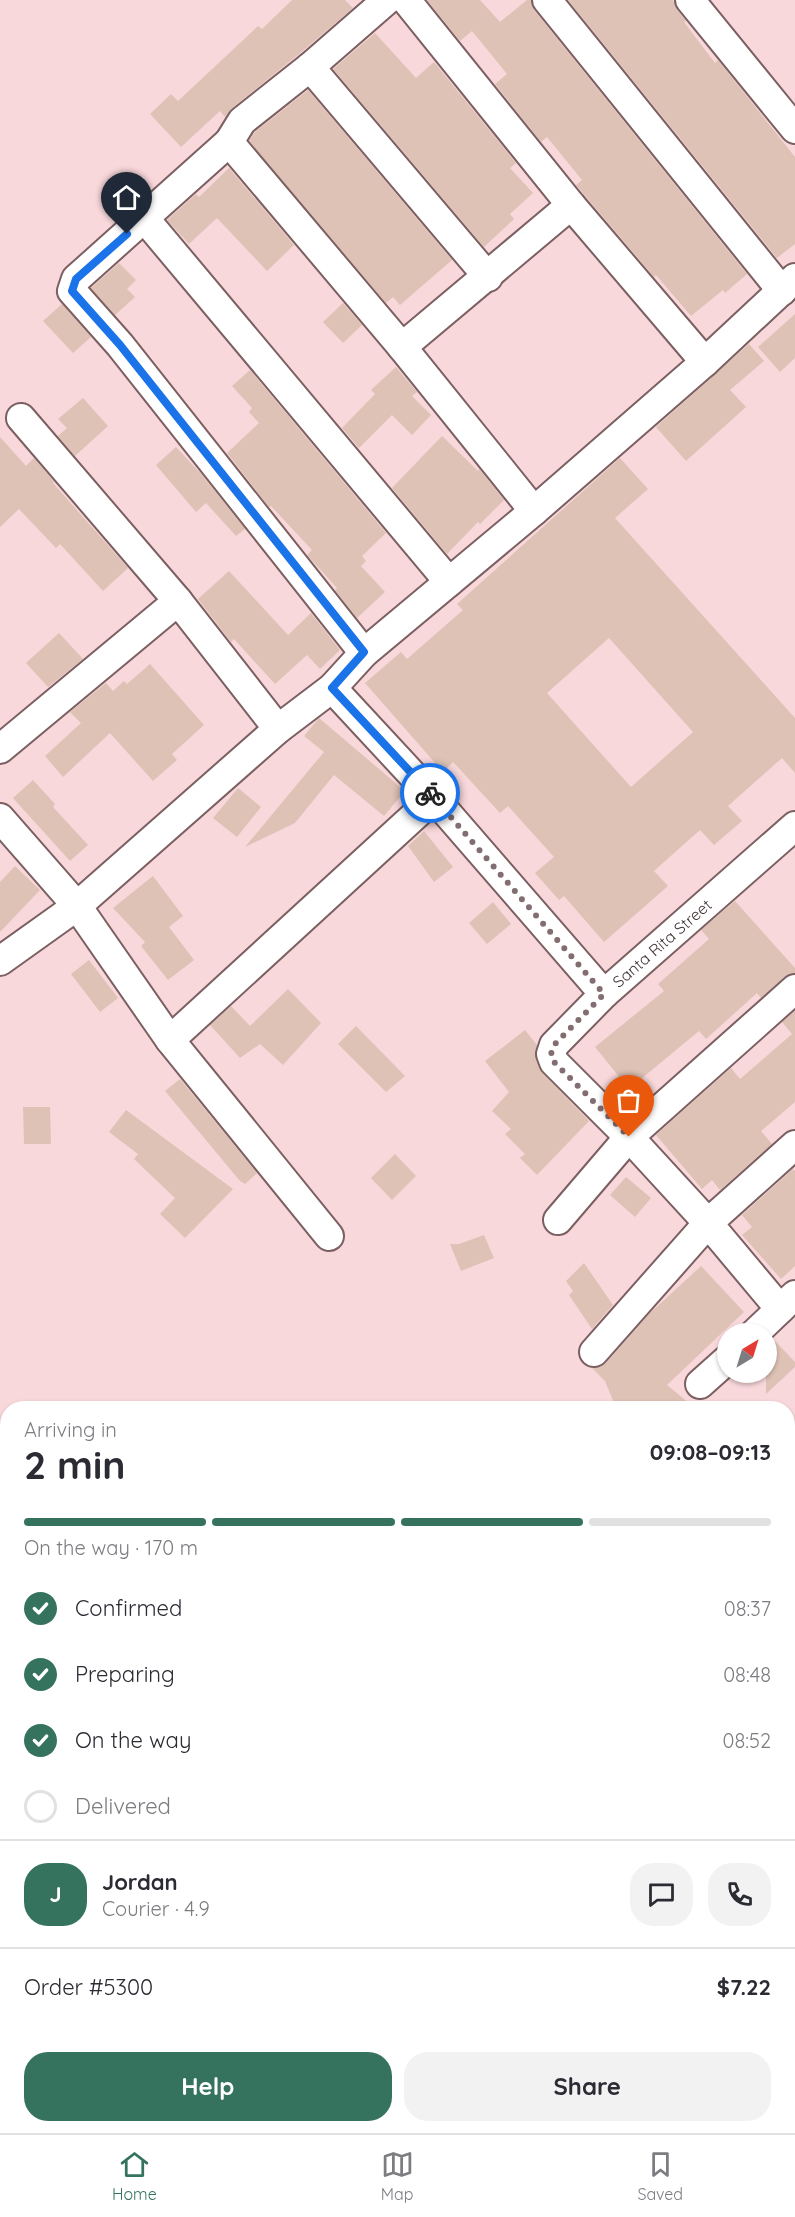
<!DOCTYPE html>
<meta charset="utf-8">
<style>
body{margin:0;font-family:Quicksand,sans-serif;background:#f2f2f3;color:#2b2b33;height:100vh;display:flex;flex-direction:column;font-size:22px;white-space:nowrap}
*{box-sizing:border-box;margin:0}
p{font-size:20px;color:#7c7c81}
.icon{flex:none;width:33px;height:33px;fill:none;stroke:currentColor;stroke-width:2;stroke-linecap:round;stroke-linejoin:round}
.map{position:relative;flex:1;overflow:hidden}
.drawer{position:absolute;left:0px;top:1401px;width:795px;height:732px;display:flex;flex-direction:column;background:#fff;border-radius:24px 24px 0 0;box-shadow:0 2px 4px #0004}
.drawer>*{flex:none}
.needle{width:39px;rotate:38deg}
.controls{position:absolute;left:717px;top:1323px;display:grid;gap:12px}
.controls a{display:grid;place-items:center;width:60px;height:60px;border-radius:50%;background:#fff;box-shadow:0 2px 4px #0004;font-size:30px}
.pin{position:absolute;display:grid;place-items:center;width:51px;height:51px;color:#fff;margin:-62px -26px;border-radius:50% 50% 50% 0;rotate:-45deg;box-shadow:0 0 6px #0007}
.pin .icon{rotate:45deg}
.courier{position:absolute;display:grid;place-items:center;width:60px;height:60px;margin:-30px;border:4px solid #1a73e8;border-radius:50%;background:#fff;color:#222;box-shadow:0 2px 8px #0007}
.head em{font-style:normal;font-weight:700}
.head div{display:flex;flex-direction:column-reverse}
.head{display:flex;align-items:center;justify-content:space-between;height:102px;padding:0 24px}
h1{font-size:39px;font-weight:700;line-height:45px}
.bar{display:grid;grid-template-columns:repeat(4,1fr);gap:9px 6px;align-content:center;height:72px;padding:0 24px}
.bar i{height:8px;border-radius:4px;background:#e1e1e2}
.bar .active{background:#35735f}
.bar p{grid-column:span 4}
.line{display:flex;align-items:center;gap:15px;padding:0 24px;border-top:2px solid #e1e1e2}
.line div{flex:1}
.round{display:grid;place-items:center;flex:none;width:63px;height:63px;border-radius:24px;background:#f2f2f3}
ol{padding:0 24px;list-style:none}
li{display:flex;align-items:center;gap:18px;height:66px}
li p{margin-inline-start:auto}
li .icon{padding:6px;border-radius:50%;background:#35735f;color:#fff;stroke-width:4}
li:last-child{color:#7c7c81}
li i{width:33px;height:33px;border:3px solid #e1e1e2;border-radius:50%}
.cta{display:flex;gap:12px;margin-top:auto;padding:12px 24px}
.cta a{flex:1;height:69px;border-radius:24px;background:#35735f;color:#fff;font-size:24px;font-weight:700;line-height:69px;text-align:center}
.cta a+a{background:#f2f2f3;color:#2b2b33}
.menu{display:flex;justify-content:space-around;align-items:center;height:84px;border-top:2px solid #e1e1e2;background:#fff;font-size:16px;color:#7c7c81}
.menu a{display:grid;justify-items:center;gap:3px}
.menu .active{color:#35735f}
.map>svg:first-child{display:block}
</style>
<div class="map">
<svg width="795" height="2133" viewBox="0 0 795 2133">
<rect width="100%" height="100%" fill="#f9d8db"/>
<g fill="#dec2b5" fill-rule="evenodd">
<path d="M 292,0 L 345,0 L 353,8 L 299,54 L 232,108 L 225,117 L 220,111 L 181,147 L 150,114 L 171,94 L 178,101 L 258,26 L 262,29 Z"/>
<path d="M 427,0 L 480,0 L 500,22 L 527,0 L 531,0 L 534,10 L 747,274 L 725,293 L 723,290 L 691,316 L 656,275 L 654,277 L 576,185 L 582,180 L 547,137 L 541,142 L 495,84 L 507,74 L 472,31 L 460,41 Z"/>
<path d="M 568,0 L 673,0 L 677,10 L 686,21 L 684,22 L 715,63 L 718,60 L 795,157 L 795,244 L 777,258 Z"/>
<path d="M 375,33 L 416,78 L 434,62 L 516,163 L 510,168 L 533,193 L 510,214 L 514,219 L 484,247 L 333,69 Z"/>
<path d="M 308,90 L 452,260 L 400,305 L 393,297 L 386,303 L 249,141 L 255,132 Z"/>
<path d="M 229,168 L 294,245 L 267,271 L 217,218 L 189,244 L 167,220 L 196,194 L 199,197 Z"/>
<path d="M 119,263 L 136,280 L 127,289 L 135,297 L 115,315 L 91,288 Z"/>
<path d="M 343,303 L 362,325 L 343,343 L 323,322 Z"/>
<path d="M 62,304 L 91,337 L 73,353 L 43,321 Z"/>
<path d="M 795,314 L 795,358 L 780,372 L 758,347 Z"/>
<path d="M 749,344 L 764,361 L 730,390 L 746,407 L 686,461 L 656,427 Z"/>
<path d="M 396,367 L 417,392 L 412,396 L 431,415 L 412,435 L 392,415 L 359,448 L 342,428 L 375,394 L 371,390 Z"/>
<path d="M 250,370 L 386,533 L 362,556 L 366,561 L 361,566 L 385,592 L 357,618 L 335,590 L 337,588 L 307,555 L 312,550 L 271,506 L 269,507 L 227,453 L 259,423 L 249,412 L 252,408 L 232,386 Z"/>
<path d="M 83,398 L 108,426 L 75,456 L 58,436 L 67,428 L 58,419 Z"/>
<path d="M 442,436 L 478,471 L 479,469 L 504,500 L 480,524 L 478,522 L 447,554 L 392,488 Z"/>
<path d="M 0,437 L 26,466 L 34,458 L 54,482 L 53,483 L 128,568 L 103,591 L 60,544 L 56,548 L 19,509 L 0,527 Z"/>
<path d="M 176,447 L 202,475 L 245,529 L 236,536 L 206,503 L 196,512 L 156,465 Z"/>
<path d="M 620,458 L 648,489 L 615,518 L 795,718 L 795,773 L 782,758 L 728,806 L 742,821 L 714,845 L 700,830 L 654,871 L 668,886 L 604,942 L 564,896 L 559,900 L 535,873 L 554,857 L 508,806 L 500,813 L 453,762 L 443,772 L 365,683 L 401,652 L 407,659 L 463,610 L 457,604 ZM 609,638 L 693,732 L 631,787 L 547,693 Z"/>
<path d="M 229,571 L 288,635 L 311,613 L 340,650 L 320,669 L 307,655 L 275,684 L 234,639 L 231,642 L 198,599 Z"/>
<path d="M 59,633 L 83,659 L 48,687 L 26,663 Z"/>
<path d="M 150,664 L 204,725 L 172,754 L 177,760 L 153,781 L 110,733 L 63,777 L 45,756 L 81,723 L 70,712 L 106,683 L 113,691 L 124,681 L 127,684 Z"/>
<path d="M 319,718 L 405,791 L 384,816 L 334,775 L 295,823 L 245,847 L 324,752 L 304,736 Z"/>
<path d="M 33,780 L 55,804 L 53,807 L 88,845 L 70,861 L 13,798 Z"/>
<path d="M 238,788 L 261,807 L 237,837 L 213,818 Z"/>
<path d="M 424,831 L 453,867 L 434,882 L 408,846 Z"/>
<path d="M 15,866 L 40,890 L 0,932 L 0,882 Z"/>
<path d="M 153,876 L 183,916 L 169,927 L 194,960 L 168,980 L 141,946 L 145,942 L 113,908 Z"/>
<path d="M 735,901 L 795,968 L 795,973 L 784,977 L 761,998 L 757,993 L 706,1039 L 699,1031 L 629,1089 L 595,1047 L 664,991 L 658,984 L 709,939 L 701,930 Z"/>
<path d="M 493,902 L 511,924 L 487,944 L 469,923 Z"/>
<path d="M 89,960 L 118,998 L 100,1012 L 71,974 Z"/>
<path d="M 288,989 L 321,1023 L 283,1065 L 260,1044 L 240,1058 L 210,1025 L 231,1006 L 250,1026 Z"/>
<path d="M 795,1011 L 795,1102 L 761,1131 L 772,1144 L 720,1190 L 712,1180 L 702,1189 L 656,1135 L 731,1068 L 740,1079 L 792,1034 L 782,1022 Z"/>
<path d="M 356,1026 L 405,1076 L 386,1092 L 338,1044 Z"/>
<path d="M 525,1030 L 537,1045 L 536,1060 L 542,1073 L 589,1121 L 537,1175 L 520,1158 L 525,1154 L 505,1134 L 511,1129 L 492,1111 L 509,1092 L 485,1061 Z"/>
<path d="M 180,1079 L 257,1173 L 245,1184 L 240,1181 L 165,1091 Z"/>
<path d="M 23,1107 L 50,1107 L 51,1144 L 24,1144 Z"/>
<path d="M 126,1110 L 233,1189 L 185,1238 L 160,1214 L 175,1198 L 134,1159 L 138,1154 L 109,1132 Z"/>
<path d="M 395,1154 L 416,1176 L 392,1200 L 371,1178 Z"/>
<path d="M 793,1169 L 795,1171 L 795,1266 L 781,1279 L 742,1235 L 752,1227 L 742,1215 Z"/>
<path d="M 626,1177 L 651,1198 L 635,1217 L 610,1195 Z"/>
<path d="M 484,1235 L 494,1258 L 461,1271 L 450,1244 L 459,1244 Z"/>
<path d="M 584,1263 L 613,1305 L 592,1329 L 569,1295 L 573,1291 L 566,1281 Z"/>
<path d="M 701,1266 L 744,1312 L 667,1385 L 695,1408 L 616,1408 L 605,1381 L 592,1368 L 600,1367 L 606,1363 L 650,1313 Z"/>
<path d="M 773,1339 L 795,1362 L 795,1367 L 766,1394 L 766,1345 Z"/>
</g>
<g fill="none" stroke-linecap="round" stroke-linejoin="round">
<g stroke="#7b5f61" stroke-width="32">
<g id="street">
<path d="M 387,0 L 310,67 L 242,121 L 229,142 L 402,347 L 534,511"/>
<path d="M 406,0 L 571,205 L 705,362"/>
<path d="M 547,0 L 782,291"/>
<path d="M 690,0 L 795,129"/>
<path d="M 310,67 L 488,277"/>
<path d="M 229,142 L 76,279 L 72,291 L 120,345 L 364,653"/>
<path d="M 145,219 L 449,582"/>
<path d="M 402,347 L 571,205"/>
<path d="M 21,418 L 178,601 L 278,729"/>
<path d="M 332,688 L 434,798 L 604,994"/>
<path d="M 0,749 L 178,601"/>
<path d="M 0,818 L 77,906 L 170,1040 L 329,1236"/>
<path d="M 0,961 L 77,906 L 278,729 L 332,688 L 364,653 L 534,511 L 705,362 L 795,278"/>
<path d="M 170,1040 L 434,798"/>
<path d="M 558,1220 L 629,1137 L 795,989"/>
<path d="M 780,1309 L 708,1223 L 629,1137 L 554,1062 L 551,1054 L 554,1045 L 604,994 L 795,826"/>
<path d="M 754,1334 L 795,1295"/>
<path d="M 594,1352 L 708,1223 L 795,1145"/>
<path d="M 700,1384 L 728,1359"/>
<path d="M 788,1482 L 795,1475"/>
<path d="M 788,1657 L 794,1652"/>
<path d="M 788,1813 L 795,1806"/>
<path d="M 788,1979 L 795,1972"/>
<path d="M 0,2018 L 8,2025"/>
<path d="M 756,2126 L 776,2133"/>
</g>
</g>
<use href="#street" stroke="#fff" stroke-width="28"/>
</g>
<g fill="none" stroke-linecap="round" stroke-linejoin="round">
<path stroke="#826e70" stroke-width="6" stroke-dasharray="0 10.8" d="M 430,793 L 604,994 L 554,1045 L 551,1054 L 554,1062 L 629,1137"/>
<path stroke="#1a73e8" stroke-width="8" d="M 127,234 L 76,279 L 72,291 L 120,345 L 364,652 L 332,688 L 430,793"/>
</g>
<g text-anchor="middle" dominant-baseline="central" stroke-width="6" stroke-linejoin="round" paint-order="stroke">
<g font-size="16" fill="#423536" stroke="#fff">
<text transform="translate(662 943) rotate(-41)">Santa Rita Street</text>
</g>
</g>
</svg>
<div class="controls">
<a><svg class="needle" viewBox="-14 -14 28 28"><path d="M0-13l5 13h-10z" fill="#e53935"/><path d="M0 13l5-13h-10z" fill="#7c7c81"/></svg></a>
</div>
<div class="pin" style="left:629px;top:1137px;background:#ea580c"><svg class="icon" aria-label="bag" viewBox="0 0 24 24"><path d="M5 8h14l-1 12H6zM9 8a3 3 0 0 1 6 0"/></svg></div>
<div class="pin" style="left:127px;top:234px;background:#1f2937"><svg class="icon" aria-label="home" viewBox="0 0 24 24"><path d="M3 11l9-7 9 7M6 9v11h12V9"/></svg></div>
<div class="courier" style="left:430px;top:793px"><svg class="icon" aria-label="bike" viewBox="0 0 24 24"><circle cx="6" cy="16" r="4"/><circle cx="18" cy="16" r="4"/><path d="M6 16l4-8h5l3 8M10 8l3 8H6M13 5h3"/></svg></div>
<section class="drawer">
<div class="head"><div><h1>2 min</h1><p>Arriving in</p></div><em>09:08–09:13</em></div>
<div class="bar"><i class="active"></i><i class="active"></i><i class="active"></i><i></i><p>On the way · 170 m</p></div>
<ol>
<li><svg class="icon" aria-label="check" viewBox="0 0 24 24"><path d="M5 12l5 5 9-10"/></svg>Confirmed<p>08:37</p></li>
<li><svg class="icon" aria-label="check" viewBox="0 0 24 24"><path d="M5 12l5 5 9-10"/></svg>Preparing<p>08:48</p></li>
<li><svg class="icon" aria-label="check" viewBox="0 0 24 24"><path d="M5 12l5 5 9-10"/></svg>On the way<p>08:52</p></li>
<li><i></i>Delivered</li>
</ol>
<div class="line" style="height:108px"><b class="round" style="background:#35735f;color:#fff">J</b><div><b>Jordan</b><p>Courier · 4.9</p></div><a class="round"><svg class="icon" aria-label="chat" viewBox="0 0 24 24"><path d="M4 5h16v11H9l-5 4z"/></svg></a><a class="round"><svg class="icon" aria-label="phone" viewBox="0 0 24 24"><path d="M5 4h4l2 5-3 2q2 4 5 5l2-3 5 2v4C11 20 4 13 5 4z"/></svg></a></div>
<div class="line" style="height:78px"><div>Order #5300</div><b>$7.22</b></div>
<div class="cta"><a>Help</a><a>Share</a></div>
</section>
</div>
<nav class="menu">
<a class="active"><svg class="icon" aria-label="home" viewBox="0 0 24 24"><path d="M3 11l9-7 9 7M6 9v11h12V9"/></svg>Home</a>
<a><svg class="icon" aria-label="map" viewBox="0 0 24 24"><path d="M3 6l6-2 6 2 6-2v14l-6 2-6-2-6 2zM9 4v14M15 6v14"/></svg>Map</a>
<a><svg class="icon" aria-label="saved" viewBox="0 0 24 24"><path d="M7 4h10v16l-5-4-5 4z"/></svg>Saved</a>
</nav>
